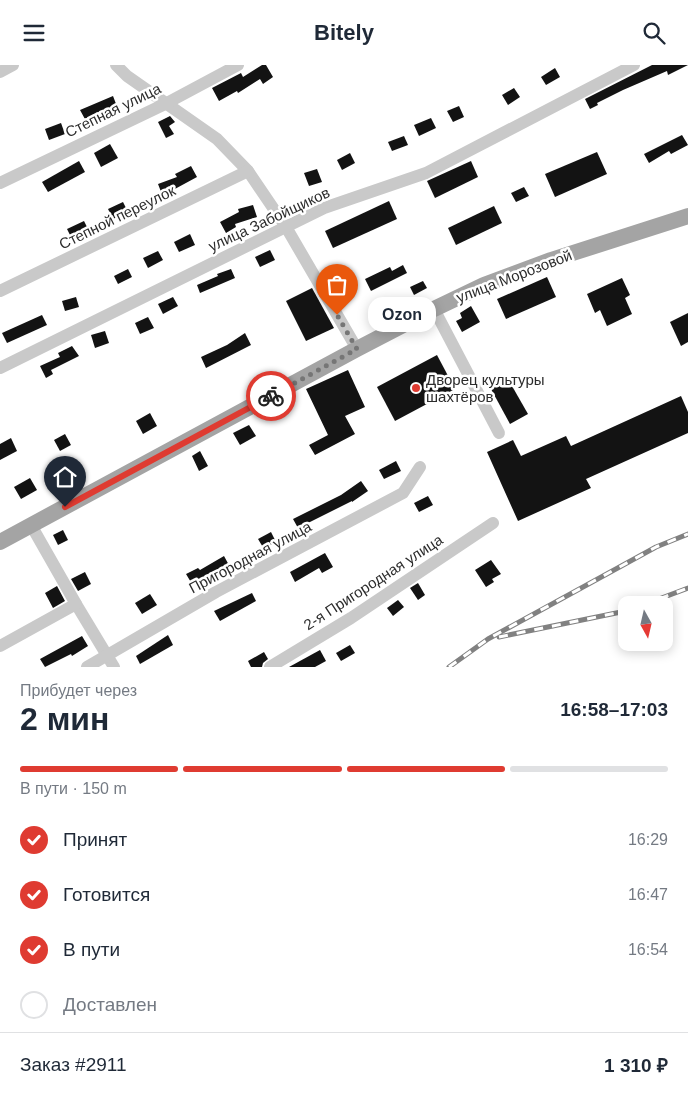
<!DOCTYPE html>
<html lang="ru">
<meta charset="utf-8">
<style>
body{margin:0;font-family:Arial,sans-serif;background:#f2f2f3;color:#1f2937;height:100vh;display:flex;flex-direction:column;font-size:19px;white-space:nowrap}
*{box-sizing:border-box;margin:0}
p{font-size:16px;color:#747a83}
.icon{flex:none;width:28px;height:28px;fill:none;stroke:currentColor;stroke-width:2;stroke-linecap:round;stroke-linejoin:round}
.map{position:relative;height:602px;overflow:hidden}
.panel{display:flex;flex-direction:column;background:#fff;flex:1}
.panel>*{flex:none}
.needle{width:32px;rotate:172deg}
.buttons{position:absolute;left:618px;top:531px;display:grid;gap:10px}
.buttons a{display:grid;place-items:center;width:55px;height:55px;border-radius:10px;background:#fff;box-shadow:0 2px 12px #0003;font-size:25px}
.pin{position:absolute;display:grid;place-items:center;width:42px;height:42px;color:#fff;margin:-51px -21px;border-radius:50% 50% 50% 0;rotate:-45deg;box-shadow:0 0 5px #0007}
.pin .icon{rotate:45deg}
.courier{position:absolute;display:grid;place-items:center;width:50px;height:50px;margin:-25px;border:4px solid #df3b31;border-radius:50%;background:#fff;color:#222;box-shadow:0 1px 6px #0007}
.bubble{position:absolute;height:35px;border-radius:15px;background:#fff;box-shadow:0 2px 12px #0003;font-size:16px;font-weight:700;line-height:35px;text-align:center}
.overview em{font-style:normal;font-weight:700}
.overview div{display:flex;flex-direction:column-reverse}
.overview{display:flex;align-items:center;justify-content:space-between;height:85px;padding:0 20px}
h1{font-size:32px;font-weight:700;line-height:38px}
.bar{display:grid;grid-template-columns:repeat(4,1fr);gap:8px 5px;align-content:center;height:60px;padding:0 20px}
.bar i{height:6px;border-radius:4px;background:#e0e1e3}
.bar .selected{background:#df3b31}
.bar p{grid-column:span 4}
.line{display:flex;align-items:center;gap:12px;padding:0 20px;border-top:1px solid #e0e1e3}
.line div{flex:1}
ol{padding:0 20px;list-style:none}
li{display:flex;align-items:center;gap:15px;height:55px}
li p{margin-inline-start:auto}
li .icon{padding:5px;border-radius:50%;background:#df3b31;color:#fff;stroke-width:4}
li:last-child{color:#747a83}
li i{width:28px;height:28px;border:2px solid #e0e1e3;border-radius:50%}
header{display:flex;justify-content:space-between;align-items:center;height:65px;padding:0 20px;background:#fff;font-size:22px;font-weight:700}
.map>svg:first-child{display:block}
</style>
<header><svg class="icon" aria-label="menu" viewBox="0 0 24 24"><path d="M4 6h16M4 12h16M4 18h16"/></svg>Bitely<svg class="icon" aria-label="search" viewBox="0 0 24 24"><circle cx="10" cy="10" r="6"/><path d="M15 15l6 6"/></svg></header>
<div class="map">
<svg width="688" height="602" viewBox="0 0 688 602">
<rect width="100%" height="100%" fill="#fff"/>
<g fill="#131313">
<path d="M 262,0 L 266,0 L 273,12 L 263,19 L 260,14 L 238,28 L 237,26 L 219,36 L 212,23 L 241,8 L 243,12 Z"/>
<path d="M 652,0 L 688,0 L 668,10 L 667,6 L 623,25 L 597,38 L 598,40 L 590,44 L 585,34 Z"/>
<path d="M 555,3 L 560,12 L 546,20 L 541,12 Z"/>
<path d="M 514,23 L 520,32 L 508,40 L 502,30 Z"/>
<path d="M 113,31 L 118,44 L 107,48 L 107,46 L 86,56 L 80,45 Z"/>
<path d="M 459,41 L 464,52 L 453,57 L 447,46 Z"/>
<path d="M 170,51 L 175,57 L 169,61 L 174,69 L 166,73 L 158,57 Z"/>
<path d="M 431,53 L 436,63 L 419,71 L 414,60 Z"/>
<path d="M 61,58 L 65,69 L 49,75 L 45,64 Z"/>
<path d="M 682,70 L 688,80 L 671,89 L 669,86 L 649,98 L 644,89 Z"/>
<path d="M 404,71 L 408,80 L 392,86 L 388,77 Z"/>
<path d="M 110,79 L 118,93 L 101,102 L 94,88 Z"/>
<path d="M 597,87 L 607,109 L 555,132 L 545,109 Z"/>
<path d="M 350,88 L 355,98 L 342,105 L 337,95 Z"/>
<path d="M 79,96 L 85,107 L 48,127 L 42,117 Z"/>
<path d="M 471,96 L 478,112 L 435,133 L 427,116 Z"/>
<path d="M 191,101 L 197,112 L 173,125 L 174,127 L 163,132 L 158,119 L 177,112 L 175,109 Z"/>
<path d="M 317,104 L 322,117 L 309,121 L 304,108 Z"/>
<path d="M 524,122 L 529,131 L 516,137 L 511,128 Z"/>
<path d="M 389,136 L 397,154 L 333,183 L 325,166 Z"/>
<path d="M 123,137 L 128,147 L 113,154 L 108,144 Z"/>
<path d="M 253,140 L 257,152 L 235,159 L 236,162 L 226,168 L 220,157 L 239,147 L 238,144 Z"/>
<path d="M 494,141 L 502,158 L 456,180 L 448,163 Z"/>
<path d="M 84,156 L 90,168 L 73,176 L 67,164 Z"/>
<path d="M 190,169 L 195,180 L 179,187 L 174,177 Z"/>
<path d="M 270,185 L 275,195 L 260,202 L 255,192 Z"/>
<path d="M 158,186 L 163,195 L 148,203 L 143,193 Z"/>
<path d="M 403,200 L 407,208 L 371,226 L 365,214 L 390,202 L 392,206 Z"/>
<path d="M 128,204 L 132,212 L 118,219 L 114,211 Z"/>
<path d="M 231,204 L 235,213 L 200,228 L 197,220 L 218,211 L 217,209 Z"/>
<path d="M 547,212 L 556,232 L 506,254 L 497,234 Z"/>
<path d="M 622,213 L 630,230 L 625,233 L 632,249 L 607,261 L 600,245 L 595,248 L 587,229 Z"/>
<path d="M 423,216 L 427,223 L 414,230 L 410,222 Z"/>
<path d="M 312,223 L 334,263 L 306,276 L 286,236 Z"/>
<path d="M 76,232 L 79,242 L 65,246 L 62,236 Z"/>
<path d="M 173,232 L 178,241 L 163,249 L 158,239 Z"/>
<path d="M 471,241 L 480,257 L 462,267 L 456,256 L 462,253 L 460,248 Z"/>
<path d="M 688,248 L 688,277 L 681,281 L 670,257 Z"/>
<path d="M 42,250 L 47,260 L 7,278 L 2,268 Z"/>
<path d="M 148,252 L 154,263 L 140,269 L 135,258 Z"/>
<path d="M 105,266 L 109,278 L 95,283 L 91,270 Z"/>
<path d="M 245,268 L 251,280 L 206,303 L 201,292 L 227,280 Z"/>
<path d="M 72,281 L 79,291 L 51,305 L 53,309 L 46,313 L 40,301 L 60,292 L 58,288 Z"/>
<path d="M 437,290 L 455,324 L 395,356 L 377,322 Z"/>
<path d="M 348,305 L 365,342 L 345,351 L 355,369 L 315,390 L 309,380 L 328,370 L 306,324 Z"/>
<path d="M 508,314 L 528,349 L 510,359 L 491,324 Z"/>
<path d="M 681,331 L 688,347 L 688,368 L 586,414 L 591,423 L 518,456 L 487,387 L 513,375 L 521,391 L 566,371 L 571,381 Z"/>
<path d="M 150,348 L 157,361 L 143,369 L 136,356 Z"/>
<path d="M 249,360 L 256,371 L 240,380 L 233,368 Z"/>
<path d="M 65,369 L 71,380 L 60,386 L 54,375 Z"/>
<path d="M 11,373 L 17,386 L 0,395 L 0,379 Z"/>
<path d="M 200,386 L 208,401 L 199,406 L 192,391 Z"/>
<path d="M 396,396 L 401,406 L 384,414 L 379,405 Z"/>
<path d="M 30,413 L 37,425 L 21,434 L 14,422 Z"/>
<path d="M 361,416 L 368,426 L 352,437 L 352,436 L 298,463 L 293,454 L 341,430 Z"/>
<path d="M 428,431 L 433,440 L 419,447 L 414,438 Z"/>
<path d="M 63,465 L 68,475 L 58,480 L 53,470 Z"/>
<path d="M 271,467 L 276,477 L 264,484 L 258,474 Z"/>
<path d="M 325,488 L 333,502 L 322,508 L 319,503 L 295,517 L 290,507 Z"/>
<path d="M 224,491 L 230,502 L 214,511 L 212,508 L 192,519 L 186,509 L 198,503 L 200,505 Z"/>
<path d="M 491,495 L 501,509 L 492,514 L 494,517 L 486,522 L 475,505 Z"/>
<path d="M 85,507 L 91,519 L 78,526 L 71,514 Z"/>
<path d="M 418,518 L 425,530 L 418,535 L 410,523 Z"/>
<path d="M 57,521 L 65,536 L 53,543 L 45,528 Z"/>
<path d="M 252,528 L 256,536 L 220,556 L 214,546 Z"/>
<path d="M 150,529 L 157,540 L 142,549 L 135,538 Z"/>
<path d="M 398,535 L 404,542 L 393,551 L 387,543 Z"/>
<path d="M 168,570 L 173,580 L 140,599 L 136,591 Z"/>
<path d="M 82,571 L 88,581 L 72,591 L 71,589 L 45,602 L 40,594 Z"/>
<path d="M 350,580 L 355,588 L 341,596 L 336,588 Z"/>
<path d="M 320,585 L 326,596 L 315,602 L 289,602 Z"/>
<path d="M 264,587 L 268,594 L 263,598 L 262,602 L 251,602 L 248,596 Z"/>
</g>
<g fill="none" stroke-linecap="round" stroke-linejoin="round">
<g stroke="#c9c9c9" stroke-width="12">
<path d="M 116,0 L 127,11 L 217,74 L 248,106 L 286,162 L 357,284"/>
<path d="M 0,7 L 13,0"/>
<path d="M 0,118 L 165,39 L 238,0"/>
<path d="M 0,226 L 248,106"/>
<path d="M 434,244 L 499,368"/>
<path d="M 0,303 L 324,143 L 426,108 L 634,0"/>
<path d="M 31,460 L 76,539 L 114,602"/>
<path d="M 0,581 L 76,539"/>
<path d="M 87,602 L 216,527 L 403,428 L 420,402"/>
<path d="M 270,602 L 351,553 L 493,458"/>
</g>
<path stroke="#a4a4a4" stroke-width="16" d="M 0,477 L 357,284 L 434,244 L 484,220 L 551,195 L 688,151"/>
<g stroke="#818181" stroke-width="5">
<g id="rail">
<path d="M 643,540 L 688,523"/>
<path d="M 499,572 L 626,546"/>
<path d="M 449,602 L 488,574 L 656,482 L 688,469"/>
</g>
</g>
<use href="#rail" stroke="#fff" stroke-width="3" stroke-dasharray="9" stroke-linecap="butt"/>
</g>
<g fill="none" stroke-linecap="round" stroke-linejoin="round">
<path stroke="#767676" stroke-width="5" stroke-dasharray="0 9" d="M 271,331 L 357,284 L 337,250"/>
<path stroke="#df3b31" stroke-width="6" d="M 65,442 L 271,331"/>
</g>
<circle fill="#df3b31" stroke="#fff" stroke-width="2" cx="416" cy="323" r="5"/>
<g text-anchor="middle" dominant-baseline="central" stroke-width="5" stroke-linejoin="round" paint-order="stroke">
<g font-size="15" fill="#2c2c2c" stroke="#fff">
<text transform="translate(113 45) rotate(-26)">Степная улица</text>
<text transform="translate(117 152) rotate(-26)">Степной переулок</text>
<text transform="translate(269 154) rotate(-25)">улица Забойщиков</text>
<text transform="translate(514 211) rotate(-21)">улица Морозовой</text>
<text transform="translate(250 492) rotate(-28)">Пригородная улица</text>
<text transform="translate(373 517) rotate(-33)">2-я Пригородная улица</text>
</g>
<g font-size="15" fill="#2c2c2c" stroke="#fff" text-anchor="start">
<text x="426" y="314">Дворец культуры<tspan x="426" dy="17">шахтёров</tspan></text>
</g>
</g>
</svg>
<div class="buttons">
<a><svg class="needle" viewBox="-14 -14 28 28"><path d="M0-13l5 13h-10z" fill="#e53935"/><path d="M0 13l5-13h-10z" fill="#747a83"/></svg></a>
</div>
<div class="pin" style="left:337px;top:250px;background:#ea580c"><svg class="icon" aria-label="bag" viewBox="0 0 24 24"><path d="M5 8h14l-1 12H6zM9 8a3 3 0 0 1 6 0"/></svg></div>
<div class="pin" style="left:65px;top:442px;background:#1f2937"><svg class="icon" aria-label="home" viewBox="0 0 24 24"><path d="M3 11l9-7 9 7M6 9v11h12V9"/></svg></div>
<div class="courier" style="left:271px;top:331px"><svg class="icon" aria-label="bike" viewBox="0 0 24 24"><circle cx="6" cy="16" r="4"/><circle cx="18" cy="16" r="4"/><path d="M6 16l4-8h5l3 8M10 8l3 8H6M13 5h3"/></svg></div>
<div class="bubble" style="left:368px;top:232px;width:68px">Ozon</div>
</div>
<section class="panel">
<div class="overview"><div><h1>2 мин</h1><p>Прибудет через</p></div><em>16:58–17:03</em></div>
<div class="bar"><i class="selected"></i><i class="selected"></i><i class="selected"></i><i></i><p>В пути · 150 m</p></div>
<ol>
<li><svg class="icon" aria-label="check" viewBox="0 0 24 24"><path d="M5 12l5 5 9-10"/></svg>Принят<p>16:29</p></li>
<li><svg class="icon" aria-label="check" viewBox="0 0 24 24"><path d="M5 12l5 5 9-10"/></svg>Готовится<p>16:47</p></li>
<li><svg class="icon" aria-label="check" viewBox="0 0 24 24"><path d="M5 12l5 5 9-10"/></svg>В пути<p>16:54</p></li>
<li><i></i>Доставлен</li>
</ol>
<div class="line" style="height:65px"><div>Заказ #2911</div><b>1 310 ₽</b></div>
</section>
